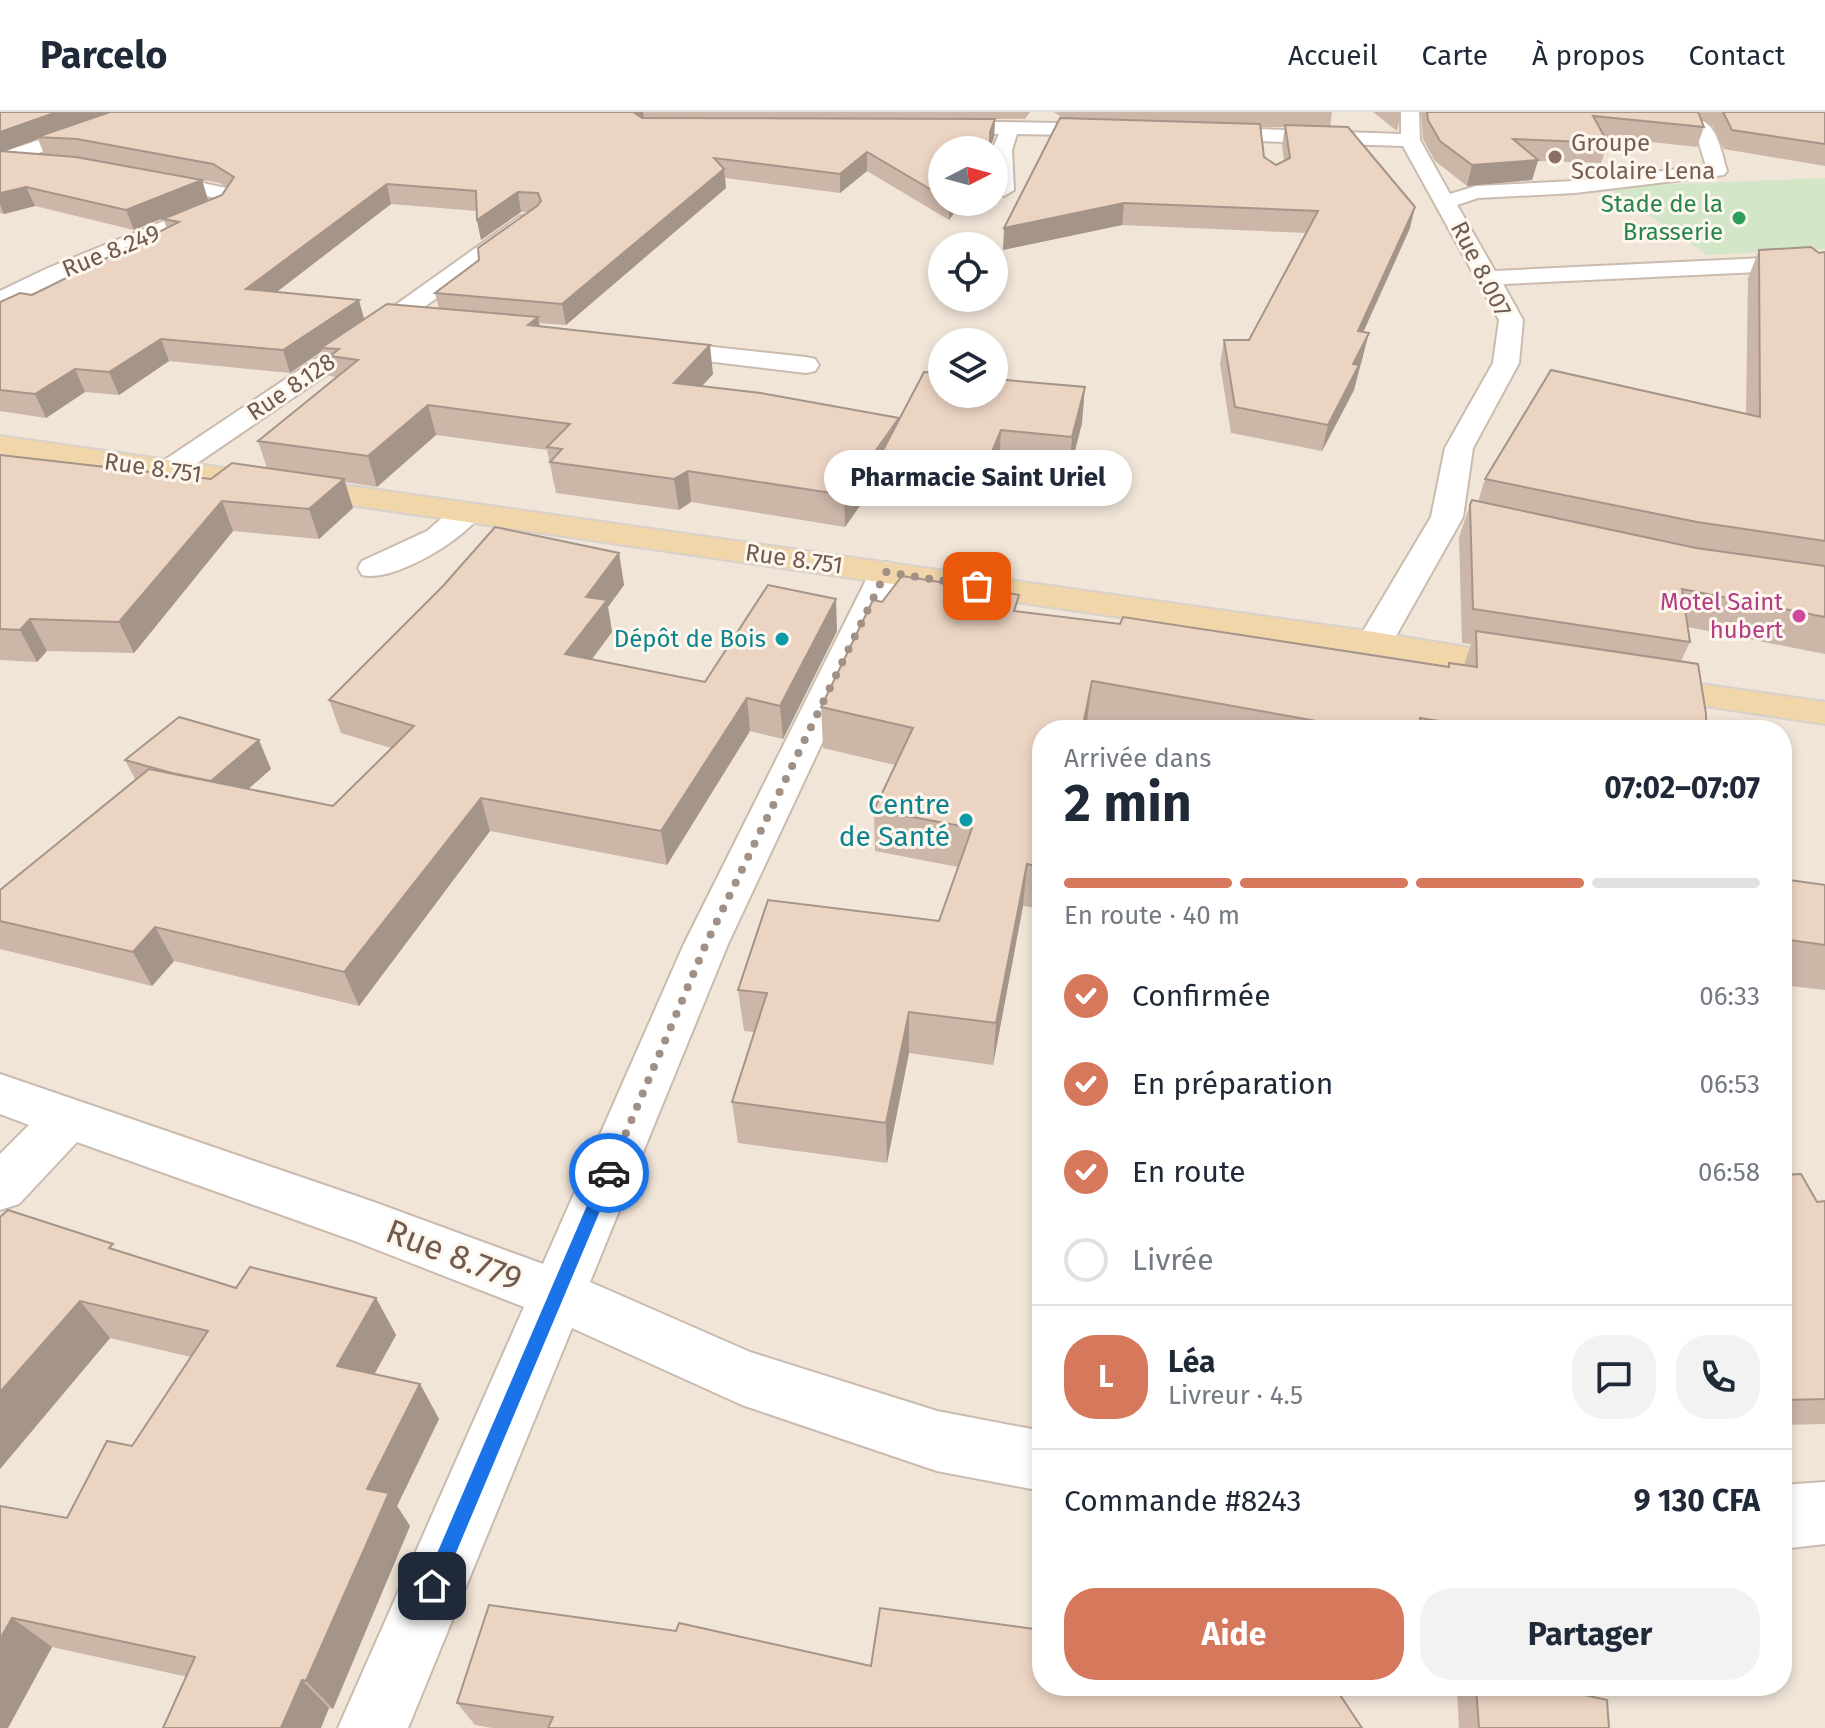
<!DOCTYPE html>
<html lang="fr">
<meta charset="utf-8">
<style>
body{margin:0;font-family:"Fira Sans",sans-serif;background:#f2f2f3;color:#1f2937;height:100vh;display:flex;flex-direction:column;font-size:30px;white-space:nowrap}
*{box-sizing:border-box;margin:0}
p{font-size:26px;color:#747a83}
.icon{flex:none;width:44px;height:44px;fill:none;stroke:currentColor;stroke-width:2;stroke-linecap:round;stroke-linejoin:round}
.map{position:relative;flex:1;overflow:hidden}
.sheet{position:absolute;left:1032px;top:608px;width:760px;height:976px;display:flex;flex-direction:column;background:#fff;border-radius:32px;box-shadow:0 4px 12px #0003}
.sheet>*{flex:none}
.needle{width:52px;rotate:84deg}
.tools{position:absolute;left:928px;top:24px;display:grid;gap:16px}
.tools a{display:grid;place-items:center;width:80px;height:80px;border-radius:50%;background:#fff;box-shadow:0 4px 12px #0003;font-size:40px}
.pin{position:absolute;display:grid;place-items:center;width:68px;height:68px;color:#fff;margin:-34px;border-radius:16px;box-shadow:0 4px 12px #0006}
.courier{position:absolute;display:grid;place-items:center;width:80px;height:80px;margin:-40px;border:6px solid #1a73e8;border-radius:50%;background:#fff;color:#222;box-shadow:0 2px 10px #0007}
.bubble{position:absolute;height:56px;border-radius:28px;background:#fff;box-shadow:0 4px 12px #0003;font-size:26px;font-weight:700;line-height:56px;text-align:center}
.overview em{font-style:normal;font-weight:700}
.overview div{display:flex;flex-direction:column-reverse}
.overview{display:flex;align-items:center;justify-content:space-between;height:136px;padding:0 32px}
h1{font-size:52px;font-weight:700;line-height:60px}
.bar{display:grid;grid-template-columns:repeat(4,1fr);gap:12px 8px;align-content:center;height:96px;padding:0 32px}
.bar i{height:10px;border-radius:6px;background:#e0e1e3}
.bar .on{background:#d5785c}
.bar p{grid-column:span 4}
.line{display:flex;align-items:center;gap:20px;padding:0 32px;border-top:2px solid #e0e1e3}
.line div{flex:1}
.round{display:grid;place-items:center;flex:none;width:84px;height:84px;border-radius:32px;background:#f2f2f3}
ol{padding:0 32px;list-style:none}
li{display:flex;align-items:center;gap:24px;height:88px}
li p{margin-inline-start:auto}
li .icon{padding:8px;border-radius:50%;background:#d5785c;color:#fff;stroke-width:4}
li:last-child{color:#747a83}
li i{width:44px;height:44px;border:4px solid #e0e1e3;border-radius:50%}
.action{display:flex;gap:16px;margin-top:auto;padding:16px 32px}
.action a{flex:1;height:92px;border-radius:32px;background:#d5785c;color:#fff;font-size:32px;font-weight:700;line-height:92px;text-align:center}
.action a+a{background:#f2f2f3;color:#1f2937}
header{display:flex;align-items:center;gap:48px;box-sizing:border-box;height:112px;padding:0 40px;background:#fff;border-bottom:2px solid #e0e1e3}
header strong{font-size:38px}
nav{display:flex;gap:44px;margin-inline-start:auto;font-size:28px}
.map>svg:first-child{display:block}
</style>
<header>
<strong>Parcelo</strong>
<nav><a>Accueil</a><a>Carte</a><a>À propos</a><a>Contact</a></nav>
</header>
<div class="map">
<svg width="1825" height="1616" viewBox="0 0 1825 1616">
<rect width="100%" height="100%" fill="#faf3e8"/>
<path fill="#f1e5d8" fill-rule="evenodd" d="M 0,0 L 1825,0 L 1825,1616 L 0,1616 ZM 942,38 L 994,38 L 994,90 L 942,90 ZM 942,134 L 994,134 L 994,186 L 942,186 ZM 942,230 L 994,230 L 994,282 L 942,282 ZM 1042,618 L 1782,618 L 1782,1574 L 1042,1574 Z"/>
<path fill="#d4e6c8" d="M 1825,66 L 1825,137 L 1707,143 L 1607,75 Z"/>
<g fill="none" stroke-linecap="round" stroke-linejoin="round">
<g stroke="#cbbbaf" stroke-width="4">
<g id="minor">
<path d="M 123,0 L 150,0 L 147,4 L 0,54 L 0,41 Z"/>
<path d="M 1401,0 L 1419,0 L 1420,28 L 1450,82 L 1476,74 L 1575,69 L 1706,54 L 1698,28 L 1691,14 L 1700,8 C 1718,13 1722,43 1727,59 L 1724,63 L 1575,81 L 1478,86 L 1457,93 L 1495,159 L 1825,143 L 1825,157 L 1503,172 L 1523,208 L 1519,251 L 1473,336 L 1463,405 L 1392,531 L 1386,538 L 1374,542 L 1362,538 L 1356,531 L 1431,405 L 1445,336 L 1493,251 L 1499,208 L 1403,34 L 1200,27 L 1191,21 L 1200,15 L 1401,22 Z"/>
<path d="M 936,9 L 1115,12 L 1124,18 L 1115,24 L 1017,22 L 1012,38 L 1014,78 L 1004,84 L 994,78 L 992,38 L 999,22 L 929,19 L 927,15 L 929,11 Z"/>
<path d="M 147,59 L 226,76 L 237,85 L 227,100 L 0,195 L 0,179 L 48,156 L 211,90 L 215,86 L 140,69 L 137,65 L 140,61 Z"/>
<path d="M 527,103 L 535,105 L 538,110 L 535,115 L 398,214 L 177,365 L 167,368 L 157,365 L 152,359 L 157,353 L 380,204 L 519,105 Z"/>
<path d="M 649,228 L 806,245 L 815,247 L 819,253 L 815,259 L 806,261 L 640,241 L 636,236 L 640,231 Z"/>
<path d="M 468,391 L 479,393 L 483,400 C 465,427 394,471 362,463 L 358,456 L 362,449 L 427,419 L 457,393 Z"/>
<path d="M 886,450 L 898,453 L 902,460 L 728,832 L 590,1170 L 750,1240 L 937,1299 L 1042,1319 L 1042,1379 L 937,1359 L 742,1293 L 572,1216 L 408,1616 L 338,1616 L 524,1195 L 352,1128 L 77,1030 L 19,1092 L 0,1098 L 0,1042 L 29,1013 L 0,1002 L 0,962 L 371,1089 L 543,1152 L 684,832 L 870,460 L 874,453 Z"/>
<path d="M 1825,1370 L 1825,1432 L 1782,1437 L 1782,1373 Z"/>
</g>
</g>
<g stroke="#d7d1ce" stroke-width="4">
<g id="major">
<path d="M 0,324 L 1374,520 L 1525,545 L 1538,548 L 1543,556 L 1538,564 L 1525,567 L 1374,542 L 0,342 Z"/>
<path d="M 1645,564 L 1825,590 L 1825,612 L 1632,583 L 1627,575 L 1632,567 Z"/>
</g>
</g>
<use href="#minor" fill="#fff" fill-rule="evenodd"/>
<use href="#major" fill="#f1d6a9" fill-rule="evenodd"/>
</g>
<g fill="#cbb6a8" fill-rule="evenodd">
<path d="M 0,0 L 1030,0 L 1025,7 L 995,7 L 994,25 L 990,38 L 942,38 L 942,90 L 962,90 L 949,108 L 867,59 L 840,81 L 725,66 L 726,76 L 566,213 L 539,211 L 540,214 L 713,262 L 701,274 L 899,306 L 1082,311 L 1069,362 L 999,355 L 985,390 L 881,379 L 881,364 L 845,415 L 691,390 L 679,398 L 556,381 L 547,338 L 436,323 L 377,375 L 345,370 L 353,396 L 319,427 L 233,419 L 134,541 L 47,539 L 37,550 L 0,548 L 0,343 L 211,367 L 267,356 L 258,329 L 336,265 L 330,264 L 322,239 L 290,261 L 169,249 L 119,283 L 85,280 L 46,306 L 0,299 L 0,190 L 32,183 L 167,116 L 163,107 L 222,83 L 227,76 L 220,71 L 84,46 L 202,68 L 208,88 L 134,118 L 35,94 L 4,102 L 0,101 ZM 38,27 L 44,42 L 5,39 ZM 391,92 L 477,99 L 477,108 L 481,128 L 521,100 L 529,100 L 479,148 L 435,181 L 439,197 L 365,207 L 277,180 Z"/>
<path d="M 1054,0 L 1332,0 L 1330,15 L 1410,116 L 1363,220 L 1363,245 L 1359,253 L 1354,278 L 1322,339 L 1231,321 L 1220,252 L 1224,228 L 1249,228 L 1307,121 L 1122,113 L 1003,138 L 1064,7 ZM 1260,15 L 1285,15 L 1282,33 L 1284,49 L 1276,53 L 1264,45 Z"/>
<path d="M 1373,0 L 1401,0 L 1397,19 Z"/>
<path d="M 1421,0 L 1825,0 L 1825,54 L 1724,37 L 1713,14 L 1701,7 L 1704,15 L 1697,35 L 1605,25 L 1608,31 L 1601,51 L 1538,49 L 1532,68 L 1467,74 L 1435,49 L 1423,27 Z"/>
<path d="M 1759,138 L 1825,140 L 1825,542 L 1688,515 L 1690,530 L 1681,549 L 1706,618 L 1133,618 L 1088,610 L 1042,618 L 1042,797 L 1023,794 L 993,953 L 909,941 L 887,1051 L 738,1031 L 732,990 L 754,920 L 744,919 L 738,878 L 939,809 L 958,755 L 875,739 L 874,698 L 895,653 L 823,636 L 821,595 L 1018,499 L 1448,555 L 1449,551 L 1464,553 L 1471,532 L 1462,531 L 1459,425 L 1470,393 L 1478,390 L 1485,367 L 1746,302 L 1748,166 Z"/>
<path d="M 619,441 L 624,473 L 608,495 L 612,520 L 592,547 L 705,570 L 837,519 L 783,627 L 750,619 L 667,753 L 490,719 L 359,894 L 174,849 L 152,874 L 0,837 L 0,778 L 135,667 L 125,648 L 271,657 L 248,677 L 333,694 L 391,636 L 341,621 L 329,588 Z"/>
<path d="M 1782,767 L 1825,773 L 1825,878 L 1782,873 Z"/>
<path d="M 1782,1063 L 1817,1090 L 1825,1089 L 1825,1312 L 1782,1313 Z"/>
<path d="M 0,1105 L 118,1139 L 236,1176 L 376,1186 L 396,1223 L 374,1262 L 420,1272 L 439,1307 L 397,1394 L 410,1414 L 333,1597 L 52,1535 L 8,1616 L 0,1616 L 0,1394 L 67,1406 L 132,1334 L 191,1245 L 110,1226 L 0,1357 Z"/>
<path d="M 871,1554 L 1362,1616 L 492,1616 L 475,1613 L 457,1591 Z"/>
<path d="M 1461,1574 L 1476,1574 L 1609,1616 L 1459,1616 L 1457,1579 Z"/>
</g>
<g fill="#a59488">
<path d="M 57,0 L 114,0 L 37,25 L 38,27 L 0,41 L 0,20 Z"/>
<path d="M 630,0 L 643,0 L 644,6 L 632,16 Z"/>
<path d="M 995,7 L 994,25 L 990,36 L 990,38 L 988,38 L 990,20 Z"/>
<path d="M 867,40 L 867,59 L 840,81 L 840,62 Z"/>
<path d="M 1538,48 L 1532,68 L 1467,74 L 1472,53 Z"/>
<path d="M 724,57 L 726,76 L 566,213 L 562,192 Z"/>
<path d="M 202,68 L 208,88 L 134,118 L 126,98 Z"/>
<path d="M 387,72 L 391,92 L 253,198 L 246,177 Z"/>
<path d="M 26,75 L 35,94 L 4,102 L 0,92 L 0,81 Z"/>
<path d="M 518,80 L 521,100 L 481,128 L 477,108 Z"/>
<path d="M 949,90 L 962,90 L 949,108 Z"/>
<path d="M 1124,91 L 1122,113 L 1003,138 L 1004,116 Z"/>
<path d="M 1415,95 L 1410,116 L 1353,243 L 1358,219 Z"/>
<path d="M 359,188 L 365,210 L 321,236 L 322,239 L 290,261 L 283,238 Z"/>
<path d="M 538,205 L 543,233 L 528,213 Z"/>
<path d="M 1369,221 L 1354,278 L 1322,339 L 1328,313 L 1353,252 Z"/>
<path d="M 161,227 L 169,249 L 119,283 L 109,260 Z"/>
<path d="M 710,233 L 713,262 L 678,301 L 674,271 Z"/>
<path d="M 75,257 L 85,280 L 46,306 L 35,282 Z"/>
<path d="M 1085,275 L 1082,311 L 1069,362 L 1072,325 Z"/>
<path d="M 428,293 L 436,323 L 377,375 L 368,344 Z"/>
<path d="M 900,307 L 881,342 L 881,364 L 845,415 L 844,383 Z"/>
<path d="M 1001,318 L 999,355 L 985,390 L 987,352 Z"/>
<path d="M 688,359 L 691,390 L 679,398 L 674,367 Z"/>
<path d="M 344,367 L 353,396 L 319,427 L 309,397 Z"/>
<path d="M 222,389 L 233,419 L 134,541 L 119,510 Z"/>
<path d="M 619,441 L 624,473 L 608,495 L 612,520 L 572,574 L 565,542 L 586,485 Z"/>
<path d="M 836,487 L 837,519 L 783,627 L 780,594 Z"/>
<path d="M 30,507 L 47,539 L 37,550 L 20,518 Z"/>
<path d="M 1092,569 L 1086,618 L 1082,618 Z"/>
<path d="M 747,586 L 750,619 L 667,753 L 661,719 Z"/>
<path d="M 259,628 L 271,657 L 221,701 L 208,672 Z"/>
<path d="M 481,686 L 490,719 L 359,894 L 344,860 Z"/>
<path d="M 1027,752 L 1023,794 L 993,953 L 996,911 Z"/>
<path d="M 155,815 L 174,849 L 152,874 L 133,840 Z"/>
<path d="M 909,900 L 909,941 L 887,1051 L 886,1011 Z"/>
<path d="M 376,1186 L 396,1223 L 359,1290 L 337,1254 Z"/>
<path d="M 80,1189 L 110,1226 L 0,1357 L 0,1280 Z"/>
<path d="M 420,1272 L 439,1307 L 397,1394 L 410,1414 L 333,1597 L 306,1569 L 367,1377 Z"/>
<path d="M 12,1506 L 52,1535 L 8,1616 L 0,1616 L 0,1527 Z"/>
<path d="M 302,1568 L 329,1596 L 321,1616 L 281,1616 Z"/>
</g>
<g fill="#ecd4c3" stroke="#a59488" stroke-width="2">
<path d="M 0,0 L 57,0 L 0,20 Z"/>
<path d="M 110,0 L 633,0 L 642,6 L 995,7 L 990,20 L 990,35 L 988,38 L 942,38 L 942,84 L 867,40 L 840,62 L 714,46 L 724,57 L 562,192 L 435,181 L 479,148 L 478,136 L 537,94 L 541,89 L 538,81 L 518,80 L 477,108 L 476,79 L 387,72 L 246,177 L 359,188 L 283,238 L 161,227 L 109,260 L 75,257 L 35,282 L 0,278 L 0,190 L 20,181 L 32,183 L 179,110 L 163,107 L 222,83 L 234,65 L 213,52 L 77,27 L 37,25 Z"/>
<path d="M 1427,0 L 1698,0 L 1704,15 L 1593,4 L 1608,31 L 1513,27 L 1538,48 L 1472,53 L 1440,29 L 1428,8 Z"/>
<path d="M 1723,0 L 1825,0 L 1825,32 L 1732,18 Z"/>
<path d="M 1060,6 L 1260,12 L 1264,45 L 1276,53 L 1290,46 L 1285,13 L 1348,15 L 1415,95 L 1358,219 L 1369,221 L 1353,252 L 1359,253 L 1328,313 L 1235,295 L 1224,228 L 1249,228 L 1318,99 L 1124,91 L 1004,116 Z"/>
<path d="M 0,39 L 76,45 L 202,68 L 126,98 L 26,75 L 0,81 Z"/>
<path d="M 1811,135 L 1819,141 L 1825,140 L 1825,429 L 1697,410 L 1485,367 L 1551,258 L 1760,305 L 1759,138 Z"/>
<path d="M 387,192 L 538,205 L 528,213 L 710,233 L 674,271 L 761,281 L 899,306 L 844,383 L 688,359 L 674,367 L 550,350 L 562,337 L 547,335 L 570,312 L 428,293 L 368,344 L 258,329 L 358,248 L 330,244 L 339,237 L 321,236 Z"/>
<path d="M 924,260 L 942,262 L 942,282 L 994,282 L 994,267 L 1085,275 L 1072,325 L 1001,318 L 987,352 L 881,342 Z"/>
<path d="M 0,343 L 211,367 L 232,351 L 344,367 L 309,397 L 222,389 L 119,510 L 30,507 L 20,518 L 0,517 Z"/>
<path d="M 1472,388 L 1696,436 L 1825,454 L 1825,505 L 1682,477 L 1690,530 L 1473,497 L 1470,393 Z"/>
<path d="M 495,415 L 619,441 L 586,485 L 607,488 L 565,542 L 705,570 L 768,473 L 836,487 L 780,594 L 747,586 L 661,719 L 481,686 L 344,860 L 155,815 L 133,840 L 0,809 L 0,778 L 149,657 L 333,694 L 414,614 L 329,588 L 443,474 Z"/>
<path d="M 902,464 L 1019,483 L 1014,499 L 1120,512 L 1123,505 L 1449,555 L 1449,551 L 1477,555 L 1476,519 L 1698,552 L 1706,602 L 1706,618 L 1494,618 L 1420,606 L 1420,618 L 1367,618 L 1092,569 L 1082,618 L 1042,618 L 1042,755 L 1027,752 L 996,911 L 909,900 L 886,1011 L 732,990 L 767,881 L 738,878 L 768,788 L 939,809 L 972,716 L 874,698 L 913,616 L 821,595 L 873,488 L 882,490 Z"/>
<path d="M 179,605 L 259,628 L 211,669 L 172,661 L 125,648 Z"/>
<path d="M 1782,767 L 1825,773 L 1825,833 L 1782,827 Z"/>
<path d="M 1801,1062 L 1817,1090 L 1825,1089 L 1825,1287 L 1785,1288 L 1782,1282 L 1782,1063 Z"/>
<path d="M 8,1098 L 113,1132 L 109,1136 L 236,1176 L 250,1155 L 376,1186 L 337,1254 L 420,1272 L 367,1377 L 389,1381 L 306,1569 L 302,1568 L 281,1616 L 163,1616 L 195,1545 L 12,1506 L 0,1527 L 0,1394 L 67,1406 L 107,1329 L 132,1334 L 208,1219 L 80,1189 L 0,1280 L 0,1105 Z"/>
<path d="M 489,1493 L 676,1519 L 679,1511 L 871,1554 L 880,1496 L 1042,1518 L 1042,1574 L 1334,1574 L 1362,1616 L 548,1616 L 553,1605 L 457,1591 Z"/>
<path d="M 1476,1574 L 1545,1574 L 1607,1588 L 1609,1616 L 1479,1616 Z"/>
</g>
<path fill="#1a73e8" d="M 609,1055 L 616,1061 L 439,1481 L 432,1483 L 426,1481 L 423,1474 L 426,1467 L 601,1061 Z"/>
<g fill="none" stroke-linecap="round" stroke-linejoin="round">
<path stroke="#a19085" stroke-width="8" stroke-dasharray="0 14.4" d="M 609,1061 L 706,832 L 886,460 L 977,474"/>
</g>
<circle fill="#8d6e63" stroke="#fdf7ee" stroke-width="3" cx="1555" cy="45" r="8"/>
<circle fill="#2e9e5b" stroke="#fdf7ee" stroke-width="3" cx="1739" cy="106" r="8"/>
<circle fill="#d1479c" stroke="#fdf7ee" stroke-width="3" cx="1799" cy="504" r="8"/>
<g fill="#0f9aa8" stroke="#fdf7ee" stroke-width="3">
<circle cx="782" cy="527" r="8"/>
<circle cx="966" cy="708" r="8"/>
</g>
<g text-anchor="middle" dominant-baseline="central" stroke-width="6" stroke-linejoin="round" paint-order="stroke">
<g font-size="24" fill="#785e54" stroke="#fdf7ee" text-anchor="start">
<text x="1571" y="31">Groupe<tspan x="1571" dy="28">Scolaire Lena</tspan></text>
</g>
<g font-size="24" fill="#27864d" stroke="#fdf7ee" text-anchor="end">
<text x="1723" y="92">Stade de la<tspan x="1723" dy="28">Brasserie</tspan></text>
</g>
<g font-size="24" fill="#715b4f" stroke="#fdf7ee">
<text transform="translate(111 139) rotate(-22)">Rue 8.249</text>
<text transform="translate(1481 157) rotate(63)">Rue 8.007</text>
<text transform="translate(291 275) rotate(-34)">Rue 8.128</text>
<text transform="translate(153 356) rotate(8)">Rue 8.751</text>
<text transform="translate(794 447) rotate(8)">Rue 8.751</text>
</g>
<g font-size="24" fill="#b23c85" stroke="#fdf7ee" text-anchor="end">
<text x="1783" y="490">Motel Saint<tspan x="1783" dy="28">hubert</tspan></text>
</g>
<g font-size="24" fill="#0d838f" stroke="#fdf7ee" text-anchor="end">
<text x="766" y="527">Dépôt de Bois</text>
</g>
<g font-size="28" fill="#0d838f" stroke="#fdf7ee" text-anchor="end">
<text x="950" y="692">Centre<tspan x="950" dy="32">de Santé</tspan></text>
</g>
<g font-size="34" fill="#715b4f" stroke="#fdf7ee">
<text transform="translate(454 1143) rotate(21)">Rue 8.779</text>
</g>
</g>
</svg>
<div class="tools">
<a><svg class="needle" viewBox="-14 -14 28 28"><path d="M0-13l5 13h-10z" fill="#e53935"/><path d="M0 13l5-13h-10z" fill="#747a83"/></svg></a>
<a><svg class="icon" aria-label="locate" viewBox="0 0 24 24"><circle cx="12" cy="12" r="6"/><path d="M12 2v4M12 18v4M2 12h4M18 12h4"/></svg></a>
<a><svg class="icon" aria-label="layers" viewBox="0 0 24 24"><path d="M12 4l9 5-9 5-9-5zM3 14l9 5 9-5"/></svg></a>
</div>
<div class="pin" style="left:977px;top:474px;background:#ea580c"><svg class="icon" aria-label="bag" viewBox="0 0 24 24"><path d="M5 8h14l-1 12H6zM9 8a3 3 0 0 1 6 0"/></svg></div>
<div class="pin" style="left:432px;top:1474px;background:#1f2937"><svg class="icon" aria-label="home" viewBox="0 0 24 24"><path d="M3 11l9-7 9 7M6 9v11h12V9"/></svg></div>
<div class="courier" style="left:609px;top:1061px"><svg class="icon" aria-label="car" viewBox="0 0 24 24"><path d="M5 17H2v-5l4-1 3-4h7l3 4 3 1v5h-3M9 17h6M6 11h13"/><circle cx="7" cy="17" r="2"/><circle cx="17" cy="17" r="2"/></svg></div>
<div class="bubble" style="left:824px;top:338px;width:308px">Pharmacie Saint Uriel</div>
<section class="sheet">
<div class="overview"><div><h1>2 min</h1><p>Arrivée dans</p></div><em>07:02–07:07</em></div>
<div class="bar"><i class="on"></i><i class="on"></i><i class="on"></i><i></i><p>En route · 40 m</p></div>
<ol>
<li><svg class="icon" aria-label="check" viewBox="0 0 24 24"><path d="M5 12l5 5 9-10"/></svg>Confirmée<p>06:33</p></li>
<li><svg class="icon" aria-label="check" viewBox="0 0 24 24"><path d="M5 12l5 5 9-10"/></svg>En préparation<p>06:53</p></li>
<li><svg class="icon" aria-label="check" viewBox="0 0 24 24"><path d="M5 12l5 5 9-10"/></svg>En route<p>06:58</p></li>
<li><i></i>Livrée</li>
</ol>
<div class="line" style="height:144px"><b class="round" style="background:#d5785c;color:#fff">L</b><div><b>Léa</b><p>Livreur · 4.5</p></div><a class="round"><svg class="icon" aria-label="chat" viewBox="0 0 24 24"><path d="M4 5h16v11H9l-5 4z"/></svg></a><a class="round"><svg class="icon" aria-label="phone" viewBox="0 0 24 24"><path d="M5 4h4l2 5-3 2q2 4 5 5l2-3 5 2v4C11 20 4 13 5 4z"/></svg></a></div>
<div class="line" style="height:104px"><div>Commande #8243</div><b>9 130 CFA</b></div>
<div class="action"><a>Aide</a><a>Partager</a></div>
</section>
</div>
